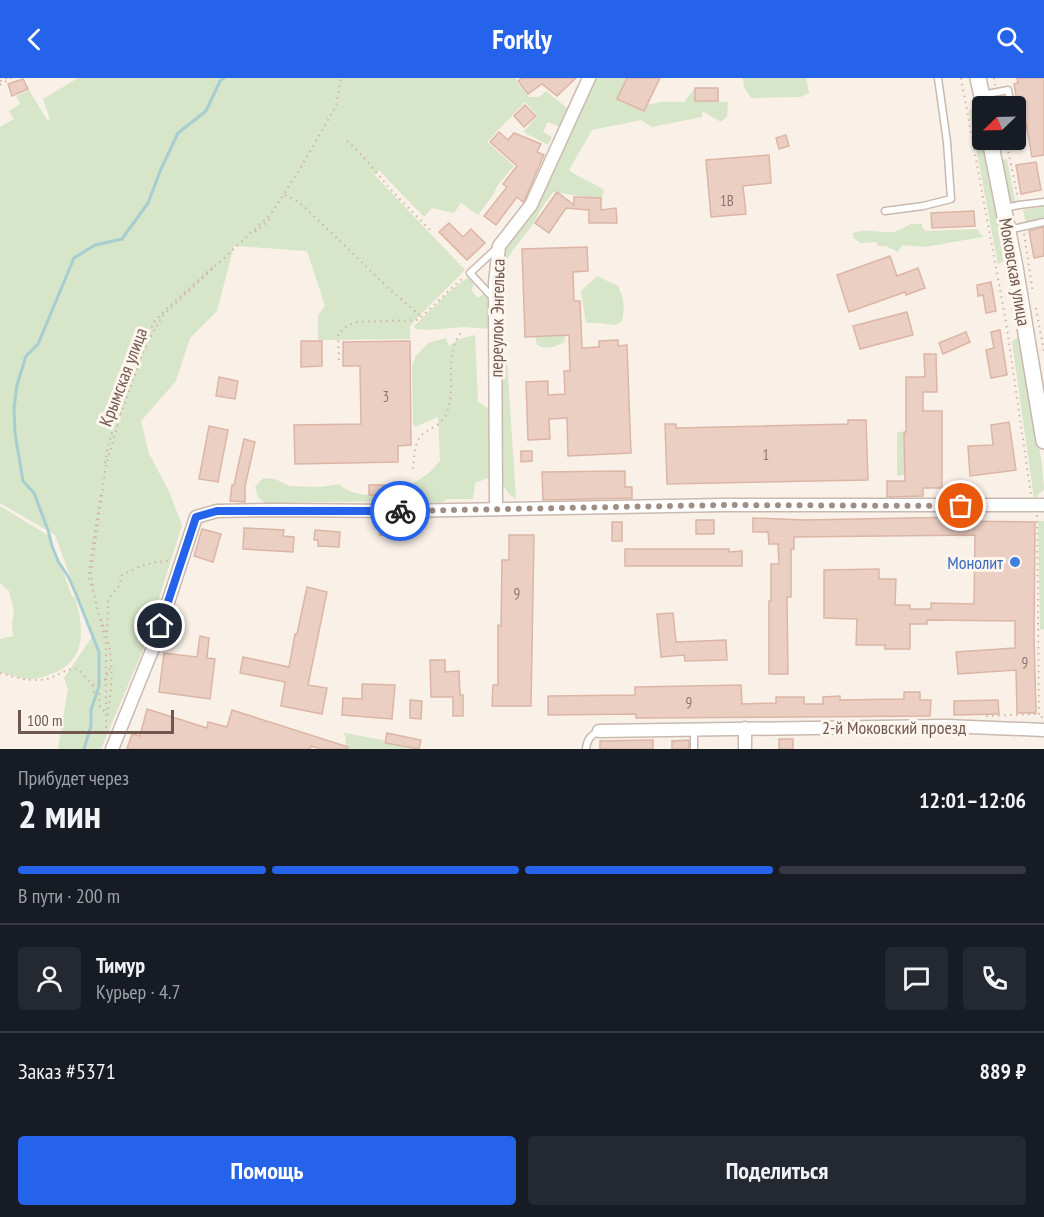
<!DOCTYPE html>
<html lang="ru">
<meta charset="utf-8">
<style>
body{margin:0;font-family:"PT Sans Narrow",sans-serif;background:#242831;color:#f1f3f6;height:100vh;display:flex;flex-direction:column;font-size:22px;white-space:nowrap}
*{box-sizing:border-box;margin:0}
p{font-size:20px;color:#9ea1a6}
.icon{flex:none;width:33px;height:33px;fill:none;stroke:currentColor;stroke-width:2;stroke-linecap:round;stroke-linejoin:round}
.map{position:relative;height:671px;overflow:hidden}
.sheet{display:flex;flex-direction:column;background:#171b24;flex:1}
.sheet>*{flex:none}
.needle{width:39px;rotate:247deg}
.tools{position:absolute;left:972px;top:18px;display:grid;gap:12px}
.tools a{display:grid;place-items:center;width:54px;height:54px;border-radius:6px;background:#171b24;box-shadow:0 2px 4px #0004;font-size:30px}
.scale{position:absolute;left:18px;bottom:15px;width:156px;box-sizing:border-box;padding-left:6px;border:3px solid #70584f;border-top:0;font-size:16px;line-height:21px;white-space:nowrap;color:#70584f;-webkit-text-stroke:4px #fdf5ee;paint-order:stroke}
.pin{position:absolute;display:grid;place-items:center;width:51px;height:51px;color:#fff;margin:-26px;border:3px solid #fff;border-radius:50%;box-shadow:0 2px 6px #0007}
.courier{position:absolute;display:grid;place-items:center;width:60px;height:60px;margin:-30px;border:4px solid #2563eb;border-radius:50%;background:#fff;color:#222;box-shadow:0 2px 8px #0007}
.overview em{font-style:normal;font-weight:600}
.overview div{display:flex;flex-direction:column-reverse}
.overview{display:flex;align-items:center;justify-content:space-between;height:102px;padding:0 18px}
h1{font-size:39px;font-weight:600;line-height:45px}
.bar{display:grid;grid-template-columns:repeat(4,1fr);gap:9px 6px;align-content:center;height:72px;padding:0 18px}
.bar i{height:8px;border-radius:4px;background:#363941}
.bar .active{background:#2563eb}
.bar p{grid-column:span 4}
.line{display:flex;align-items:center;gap:15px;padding:0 18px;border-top:2px solid #363941}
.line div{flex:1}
.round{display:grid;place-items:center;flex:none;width:63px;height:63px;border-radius:6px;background:#242831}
.button{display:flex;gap:12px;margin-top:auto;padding:12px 18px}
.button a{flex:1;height:69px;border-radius:6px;background:#2563eb;color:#fff;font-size:24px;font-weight:600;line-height:69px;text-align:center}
.button a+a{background:#242831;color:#f1f3f6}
header{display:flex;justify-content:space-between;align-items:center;height:78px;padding:0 18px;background:#2563eb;color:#fff;font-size:27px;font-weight:600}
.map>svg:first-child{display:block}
</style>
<header><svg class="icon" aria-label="back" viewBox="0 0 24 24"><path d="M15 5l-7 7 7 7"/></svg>Forkly<svg class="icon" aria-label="search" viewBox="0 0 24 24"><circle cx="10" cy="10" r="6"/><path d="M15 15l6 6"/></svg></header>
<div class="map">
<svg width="1044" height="671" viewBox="0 0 1044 671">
<rect width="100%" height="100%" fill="#f9f1e8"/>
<g fill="#d7e5c8">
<path d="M 78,0 L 517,0 L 516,3 L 529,19 L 539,19 L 546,13 L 567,30 L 559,49 L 548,44 L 543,54 L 552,59 L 548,67 L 523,54 L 538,38 L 525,24 L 487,64 L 514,88 L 497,108 L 493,117 L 478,137 L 461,125 L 454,135 L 432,130 L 424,139 L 395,109 L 379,92 L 375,97 L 363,85 L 465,192 L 421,236 L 410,248 L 410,261 L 318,262 L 318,237 L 325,228 L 307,173 L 234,168 L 217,233 L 190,260 L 176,303 L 141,343 L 149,376 L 169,413 L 182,447 L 143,572 L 101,671 L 58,671 L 68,611 L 64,600 L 92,559 L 55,457 L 0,425 L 0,49 L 14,41 L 9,33 L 20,26 L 16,18 L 29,12 L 47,42 L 50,41 L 43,21 Z"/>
<path d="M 593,0 L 627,0 L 618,21 L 644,33 L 647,27 L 660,24 L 684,24 L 695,10 L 696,23 L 728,24 L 727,38 L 721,44 L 702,33 L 702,39 L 652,49 L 641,42 L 592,52 L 569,92 C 579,100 593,104 604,112 L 602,120 L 585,119 L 553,114 L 541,131 L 534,145 L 513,172 L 508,180 L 506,223 L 506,271 L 500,269 L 499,222 L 502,177 Z"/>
<path d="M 743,0 L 806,0 L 809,15 L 801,19 L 751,20 L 744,9 Z"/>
<path d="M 978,31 L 982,54 L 982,62 L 984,62 L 1007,179 L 998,187 L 969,32 Z"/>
<path d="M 1007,81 L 1015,123 L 1012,125 L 1008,124 L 1000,82 Z"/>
<path d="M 1044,128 L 1044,141 L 1026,145 L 1023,132 Z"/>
<path d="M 911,146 L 922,146 L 922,150 L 926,153 L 977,151 L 983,159 L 924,169 L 902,167 L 898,174 L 886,168 L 878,168 L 876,164 L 861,165 L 854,160 L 853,155 C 866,150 879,155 893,154 C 899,153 906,148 911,146 Z"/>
<path d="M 597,198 L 618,208 C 624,220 625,229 622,243 L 615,247 L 598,245 L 586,245 L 581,213 Z"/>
<path d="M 468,199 L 474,207 L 471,212 L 478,220 L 485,215 L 490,221 L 491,251 L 463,249 L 428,252 L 416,251 L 414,248 L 451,212 Z"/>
<path d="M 475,257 L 478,324 L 491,332 L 492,371 L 488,400 L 475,405 L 473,421 L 447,421 L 441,425 L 398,423 L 265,425 L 258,419 L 255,409 L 263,400 L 275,401 L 289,408 L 320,409 L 339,406 C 351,418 369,417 385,417 L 385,407 C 393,404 398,406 405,411 L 429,395 L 440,383 L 438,339 L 415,349 L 413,346 L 412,287 L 416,278 L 428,265 L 446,260 L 449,268 L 459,261 Z"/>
<path d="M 566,257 L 564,264 C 554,269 549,272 537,267 L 535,258 Z"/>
<path d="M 1020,257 L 1042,387 L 1044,411 L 1034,421 L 1012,264 Z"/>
<path d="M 507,281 L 516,421 C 506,415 503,409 501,398 L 500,287 L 503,282 Z"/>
<path d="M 897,354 L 904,354 L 905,397 L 897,398 Z"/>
<path d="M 0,428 L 49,458 L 52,473 L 64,496 L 72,518 L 75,520 C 85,551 86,584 51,596 C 44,599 36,601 28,601 C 19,600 9,597 0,594 L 0,561 L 13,558 L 12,545 L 14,533 L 9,513 L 0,505 Z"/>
<path d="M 1038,443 L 1044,443 L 1044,551 L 1040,552 Z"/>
<path d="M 344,655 L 383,662 L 385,665 L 414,671 L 344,671 L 346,662 Z"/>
</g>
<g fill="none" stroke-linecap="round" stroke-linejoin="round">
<path stroke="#a6ced1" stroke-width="3" d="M 84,671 L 91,648 L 91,632 L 99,608 L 99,574 L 76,516 L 69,500 L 58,483 L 52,468 L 48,452 L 34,415 L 23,403 L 15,355 L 14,330 L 17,307 L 26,278 L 38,266 L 74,180 L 95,167 L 122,161 L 148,125 L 161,91 L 178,55 L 206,33 L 220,3 L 224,0"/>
</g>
<g fill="#ebcfc3" stroke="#dcb5a5" stroke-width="1.5">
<path d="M 522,0 L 576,0 L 557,18 L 542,6 L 528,16 L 518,3 Z"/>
<path d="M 627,0 L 660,0 L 644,33 L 617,21 Z"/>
<path d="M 1017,0 L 1044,0 L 1044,77 L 1032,79 L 1024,34 L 1019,35 L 1014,6 L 1018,5 Z"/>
<path d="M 23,1 L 28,11 L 12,18 L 8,6 Z"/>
<rect x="695" y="10" width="23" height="13"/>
<path d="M 525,27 L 536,38 L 524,49 L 514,38 Z"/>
<path d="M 499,54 L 508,62 L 514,55 L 541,66 L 537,74 L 544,77 L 524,123 L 523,124 L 517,119 L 496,147 L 484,138 L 507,109 L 503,106 L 517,88 L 490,64 Z"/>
<path d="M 786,57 L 789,68 L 779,71 L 776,60 Z"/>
<path d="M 769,77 L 771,105 L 743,108 L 746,136 L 711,139 L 706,82 Z"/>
<path d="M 1036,84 L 1041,112 L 1021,116 L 1016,87 Z"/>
<path d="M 557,114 L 574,127 L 574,119 L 601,120 L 601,132 L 616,130 L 617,145 L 589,145 L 589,132 L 566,130 L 549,155 L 535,145 Z"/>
<path d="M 974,133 L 975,148 L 932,150 L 931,135 Z"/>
<path d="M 449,145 L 463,159 L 471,151 L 485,165 L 467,182 L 439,154 Z"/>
<path d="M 1044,149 L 1044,178 L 1034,180 L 1029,153 Z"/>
<path d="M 587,169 L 588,193 L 573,194 L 574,223 L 580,223 L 582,270 L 599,269 L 599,263 L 618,262 L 618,268 L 627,267 L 631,375 L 568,378 L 567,340 L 549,341 L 550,361 L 528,362 L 526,304 L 548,303 L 548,317 L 565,316 L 564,293 L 570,293 L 569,257 L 525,259 L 522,171 Z"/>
<path d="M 890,178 L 897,198 L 918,190 L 925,210 L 906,217 L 905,214 L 849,234 L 837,197 Z"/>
<path d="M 991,204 L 996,233 L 986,235 L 983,217 L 978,218 L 977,207 Z"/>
<path d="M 907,234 L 913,257 L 860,271 L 853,248 Z"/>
<path d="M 1000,252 L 1007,297 L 991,300 L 986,272 L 994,270 L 991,254 Z"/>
<path d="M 966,254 L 970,264 L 943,276 L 939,265 Z"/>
<path d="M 301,263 L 322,263 L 322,288 L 301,289 Z"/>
<path d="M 410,263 L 411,367 L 398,368 L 398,384 L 295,386 L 294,347 L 361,346 L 360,288 L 343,288 L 343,264 Z"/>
<path d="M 924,276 L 936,276 L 937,314 L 923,314 L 923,333 L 942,333 L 942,410 L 923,410 L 923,418 L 887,419 L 887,403 L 905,403 L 904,354 L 906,354 L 906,299 L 925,299 Z"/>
<path d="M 219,299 L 238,303 L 235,321 L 216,318 Z"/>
<path d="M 848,342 L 866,342 L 868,402 L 667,406 L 665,346 L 676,346 L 676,350 L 848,346 Z"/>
<path d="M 1009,344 L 1016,392 L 970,398 L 968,368 L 993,367 L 991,347 Z"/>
<path d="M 209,348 L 228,352 L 218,404 L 199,401 Z"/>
<path d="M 244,361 L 255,364 L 245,408 L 245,424 L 230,423 L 232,407 L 234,407 Z"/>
<path d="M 521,373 L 532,373 L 532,383 L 521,384 Z"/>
<path d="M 625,393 L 625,409 L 632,409 L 632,420 L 543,422 L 542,394 Z"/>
<rect x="369" y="407" width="16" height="10"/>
<path d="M 961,439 L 961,443 L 1035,444 L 1034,558 L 1036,635 L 1017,635 L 1016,592 L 958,596 L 956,574 L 1015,570 L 1015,543 L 927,542 L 927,546 L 910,546 L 910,571 L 885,571 L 885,567 L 856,567 L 857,541 L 824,540 L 824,492 L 879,491 L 879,501 L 896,501 L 895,527 L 910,527 L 910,531 L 931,531 L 931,525 L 974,526 L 975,457 L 794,459 L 794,471 L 791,471 L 791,519 L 787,519 L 788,596 L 769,596 L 769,523 L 771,523 L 771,486 L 779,486 L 778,466 L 769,466 L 768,454 L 753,454 L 753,440 L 805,442 Z"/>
<path d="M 380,442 L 393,443 L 393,457 L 380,457 Z"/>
<rect x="696" y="442" width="18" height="14"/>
<rect x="612" y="444" width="10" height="19"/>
<path d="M 244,450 L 284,452 L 283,458 L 294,459 L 293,474 L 243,471 Z"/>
<path d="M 202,451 L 221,456 L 213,484 L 194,478 Z"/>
<path d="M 315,452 L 340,454 L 339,469 L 318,468 L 318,462 L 314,462 Z"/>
<path d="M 509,457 L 534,457 L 531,628 L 492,628 L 493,607 L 498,607 L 498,547 L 501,548 L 502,482 L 509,482 Z"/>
<path d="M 625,471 L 729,471 L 729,474 L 742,473 L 742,488 L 625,488 Z"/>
<path d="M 307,509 L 327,514 L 308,607 L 327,610 L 322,636 L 281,628 L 285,604 L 240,595 L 243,579 L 289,589 L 295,556 L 297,556 Z"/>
<path d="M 673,535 L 676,564 L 726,562 L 727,582 L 685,583 L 684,577 L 661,579 L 657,536 Z"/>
<path d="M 200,558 L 209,560 L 207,580 L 215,581 L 210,621 L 159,614 L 164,575 L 197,579 Z"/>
<path d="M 430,582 L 445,582 L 445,594 L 459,593 L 460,617 L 463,617 L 463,638 L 453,638 L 453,619 L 431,619 Z"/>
<path d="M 362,606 L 395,607 L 392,641 L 342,637 L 343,620 L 362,621 Z"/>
<path d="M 741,607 L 742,626 L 776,625 L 776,619 L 804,619 L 804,626 L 823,626 L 823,619 L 840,618 L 840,622 L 904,621 L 904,614 L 920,614 L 920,622 L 931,622 L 930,638 L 636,640 L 636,636 L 548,637 L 548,618 L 635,617 L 635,609 Z"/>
<path d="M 410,622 L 422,623 L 421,641 L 410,640 Z"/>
<path d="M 998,622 L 999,636 L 954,637 L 954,623 Z"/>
<path d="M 147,631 L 207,650 L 208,644 L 227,649 L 232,632 L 348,669 L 347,671 L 321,671 L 311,668 L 310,671 L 127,671 L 132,656 L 140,658 Z"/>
<path d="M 387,655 L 421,662 L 419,671 L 385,665 Z"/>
<rect x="779" y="661" width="14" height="10"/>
<path d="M 653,662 L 653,671 L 600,671 L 600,663 Z"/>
<path d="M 689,662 L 689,671 L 672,671 L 672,663 Z"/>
</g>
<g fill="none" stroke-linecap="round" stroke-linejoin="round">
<g stroke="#cab9af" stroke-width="9">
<g id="service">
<path d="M 982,17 L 1008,12 L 1011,28"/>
<path d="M 1004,130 L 1019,127 L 1044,124"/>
<path d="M 885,133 L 923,128 L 951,121 L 947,64 L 938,0"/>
<path d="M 1008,152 L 1044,144"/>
<path d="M 494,221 L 470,195 L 498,169"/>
<path d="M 694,651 L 694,671"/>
<path d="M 586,671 C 587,661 591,657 599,653"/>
</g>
</g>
<g stroke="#cab9af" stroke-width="15">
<g id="minor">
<path d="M 496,431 L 495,205 L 499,168 L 531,127 L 589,0"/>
<path d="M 745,650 L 745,671"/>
<path d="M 599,653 L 946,648 L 1044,652"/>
<path d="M 112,671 L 153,570 L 196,439 L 217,433 L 276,432 L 398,433 L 723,427 L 1044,427"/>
</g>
</g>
<g stroke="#cab9af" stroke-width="18">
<g id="tertiary">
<path d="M 978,0 L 984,28"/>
<path d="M 990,62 L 1015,189 L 1044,363"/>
</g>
</g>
<g stroke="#d0b3a6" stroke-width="2" stroke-dasharray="1.5 4.5" stroke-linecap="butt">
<path d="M 961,0 L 1006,244 L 1031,417"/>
<path d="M 994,0 L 995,8"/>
<path d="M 0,3 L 7,0"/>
<path d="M 0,7 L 11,0"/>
<path d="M 1006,62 L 1018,121"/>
<path d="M 347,63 L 358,73 L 393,114 L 433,155"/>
<path d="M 1007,70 L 1022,67 L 1016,34"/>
<path d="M 285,117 L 299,124 L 338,161 L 389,211 L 422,239"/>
<path d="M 255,154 L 269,142 L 272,137"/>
<path d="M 1024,156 L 1033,215"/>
<path d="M 1036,230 L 1044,274"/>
<path d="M 339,282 L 338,256 L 345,249 L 356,244 L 418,242 L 456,206 L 463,200"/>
<path d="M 105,385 L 107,373 L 122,317 L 154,244 L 166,231 L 213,189"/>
<path d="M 413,391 C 414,382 414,367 420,359 C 428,349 441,350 447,334 C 457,307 443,276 462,253"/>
<path d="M 1037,437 L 1039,639 L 1044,639"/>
<path d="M 91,507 L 88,499 L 101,415"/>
<path d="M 101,541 C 115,577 113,603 107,641"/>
<path d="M 107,554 L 108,524 L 112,516 L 119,508 L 122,497 C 137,489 152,483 170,483"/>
<path d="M 0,595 C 16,600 31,604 47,601 C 58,598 67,589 78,591 C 85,600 92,604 94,614 L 99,616 L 100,629 L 106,635"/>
<path d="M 93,607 L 106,601 L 110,589"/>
<path d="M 986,638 L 1038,636"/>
<path d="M 106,656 L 106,566 L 93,512 L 91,495 L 106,387 L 122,332 L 145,270 L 162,238 L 271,136 L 300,91 L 336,28 L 341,0"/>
</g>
<use href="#service" stroke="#fff" stroke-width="6"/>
<use href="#minor" stroke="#fff" stroke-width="12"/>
<use href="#tertiary" stroke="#fff" stroke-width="15"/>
</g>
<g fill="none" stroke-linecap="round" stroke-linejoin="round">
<path stroke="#a08e85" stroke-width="6" stroke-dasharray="0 10.8" d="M 400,433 L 723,427 L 961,428"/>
<path stroke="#2563eb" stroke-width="8" d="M 160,548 L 196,439 L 217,433 L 400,433"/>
</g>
<circle fill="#3f7fe0" stroke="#fdf5ee" stroke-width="2" cx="1015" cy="484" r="6"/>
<g text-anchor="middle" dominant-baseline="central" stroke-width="6" stroke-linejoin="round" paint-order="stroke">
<g font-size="15" fill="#8f766c">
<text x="727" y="122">1В</text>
<text x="386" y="318">3</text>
<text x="766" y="376">1</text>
<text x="517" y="515">9</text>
<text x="1025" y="584">9</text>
<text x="689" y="624">9</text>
</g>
<g font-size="18" fill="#70584f" stroke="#fdf5ee">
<text transform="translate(1015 194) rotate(80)">Моковская улица</text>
<text transform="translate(497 240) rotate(-89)">переулок Энгельса</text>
<text transform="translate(123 299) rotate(-69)">Крымская улица</text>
<text x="894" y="649">2-й Моковский проезд</text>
</g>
<g font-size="18" fill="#366cbe" stroke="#fdf5ee" text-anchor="end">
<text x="1003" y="484">Монолит</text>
</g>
</g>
</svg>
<div class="tools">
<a><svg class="needle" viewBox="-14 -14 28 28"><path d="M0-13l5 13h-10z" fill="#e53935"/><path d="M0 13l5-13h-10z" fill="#9ea1a6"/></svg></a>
</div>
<div class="scale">100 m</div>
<div class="pin" style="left:961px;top:428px;background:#ea580c"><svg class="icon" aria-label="bag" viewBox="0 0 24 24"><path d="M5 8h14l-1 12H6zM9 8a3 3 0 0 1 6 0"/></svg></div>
<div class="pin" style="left:160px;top:548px;background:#1f2937"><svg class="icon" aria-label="home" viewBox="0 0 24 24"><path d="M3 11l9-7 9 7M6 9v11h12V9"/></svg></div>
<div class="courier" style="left:400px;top:433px"><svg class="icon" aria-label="bike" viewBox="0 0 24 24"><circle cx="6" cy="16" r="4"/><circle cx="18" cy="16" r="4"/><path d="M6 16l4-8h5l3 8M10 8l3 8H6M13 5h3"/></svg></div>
</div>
<section class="sheet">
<div class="overview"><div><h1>2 мин</h1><p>Прибудет через</p></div><em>12:01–12:06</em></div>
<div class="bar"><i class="active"></i><i class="active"></i><i class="active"></i><i></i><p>В пути · 200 m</p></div>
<div class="line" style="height:108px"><a class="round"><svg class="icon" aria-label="person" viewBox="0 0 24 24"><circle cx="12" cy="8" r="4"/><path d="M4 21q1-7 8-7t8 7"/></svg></a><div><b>Тимур</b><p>Курьер · 4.7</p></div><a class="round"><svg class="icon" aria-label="chat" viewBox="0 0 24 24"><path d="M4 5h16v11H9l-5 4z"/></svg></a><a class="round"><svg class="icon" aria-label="phone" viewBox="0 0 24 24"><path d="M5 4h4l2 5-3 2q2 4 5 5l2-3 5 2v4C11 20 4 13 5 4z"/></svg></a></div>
<div class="line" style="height:78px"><div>Заказ #5371</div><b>889 ₽</b></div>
<div class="button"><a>Помощь</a><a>Поделиться</a></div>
</section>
